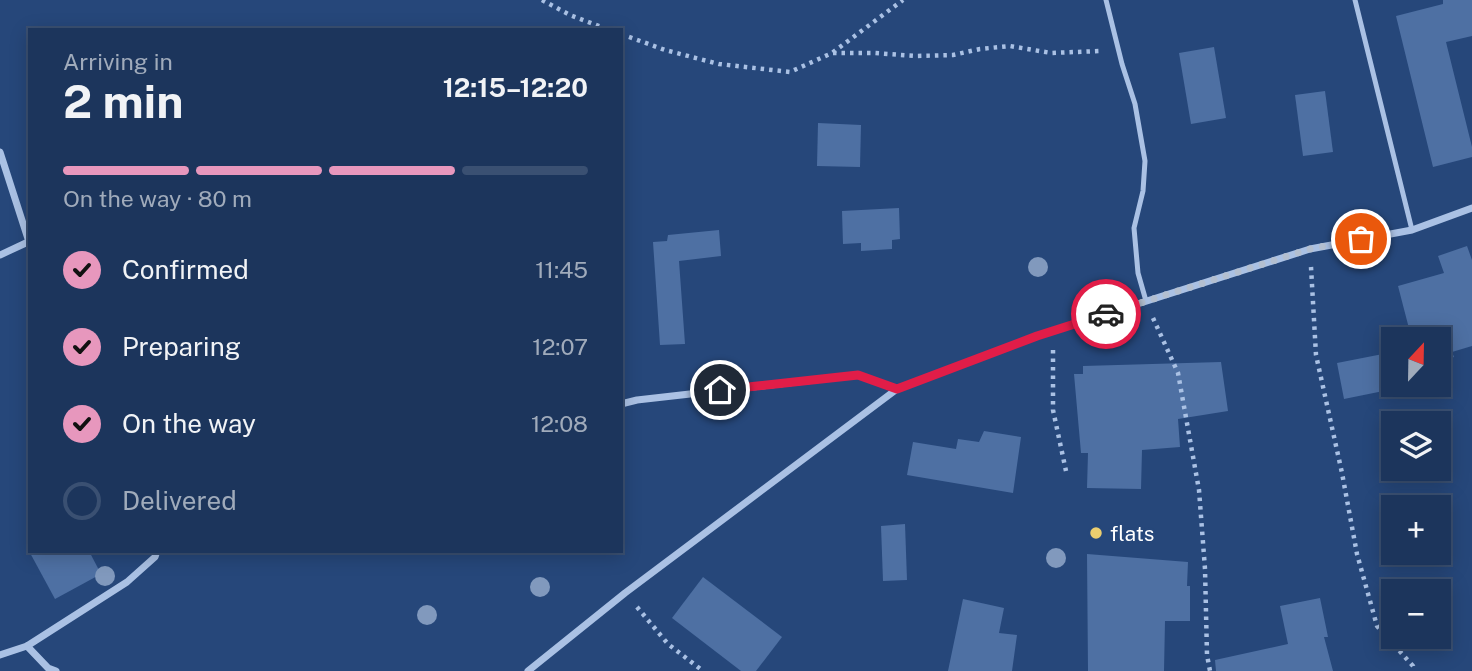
<!DOCTYPE html>
<meta charset="utf-8">
<style>
body{margin:0;font-family:"Public Sans",sans-serif;background:#253d62;color:#f1f3f6;height:100vh;display:flex;flex-direction:column;font-size:26px;white-space:nowrap}
*{box-sizing:border-box;margin:0}
p{font-size:23px;color:#a0abbb}
.icon{flex:none;width:38px;height:38px;fill:none;stroke:currentColor;stroke-width:2;stroke-linecap:round;stroke-linejoin:round}
.map{position:relative;flex:1;overflow:hidden}
.details{position:absolute;left:28px;top:28px;width:595px;height:525px;display:flex;flex-direction:column;background:#1c355c;border-radius:0px;box-shadow:0 4px 18px #0003,0 0 0 2px #3a5072}
.details>*{flex:none}
.needle{width:46px;rotate:22deg}
.controls{position:absolute;left:1381px;top:327px;display:grid;gap:14px}
.controls a{display:grid;place-items:center;width:70px;height:70px;border-radius:0px;background:#1c355c;box-shadow:0 4px 18px #0003,0 0 0 2px #3a5072;font-size:35px}
.pin{position:absolute;display:grid;place-items:center;width:60px;height:60px;color:#fff;margin:-30px;border:4px solid #fff;border-radius:50%;box-shadow:0 2px 7px #0007}
.courier{position:absolute;display:grid;place-items:center;width:70px;height:70px;margin:-35px;border:5px solid #e11d48;border-radius:50%;background:#fff;color:#222;box-shadow:0 2px 9px #0007}
.head em{font-style:normal;font-weight:700}
.head div{display:flex;flex-direction:column-reverse}
.head{display:flex;align-items:center;justify-content:space-between;height:119px;padding:0 35px}
h1{font-size:46px;font-weight:700;line-height:52px}
.bar{display:grid;grid-template-columns:repeat(4,1fr);gap:10px 7px;align-content:center;height:84px;padding:0 35px}
.bar i{height:9px;border-radius:5px;background:#3a5072}
.bar .selected{background:#e797bd}
.bar p{grid-column:span 4}
ol{padding:0 35px;list-style:none}
li{display:flex;align-items:center;gap:21px;height:77px}
li p{margin-inline-start:auto}
li .icon{padding:7px;border-radius:50%;background:#e797bd;color:#111;stroke-width:4}
li:last-child{color:#a0abbb}
li i{width:38px;height:38px;border:4px solid #3a5072;border-radius:50%}
.map>svg:first-child{display:block}
</style>
<div class="map">
<svg width="1472" height="671" viewBox="0 0 1472 671">
<rect width="100%" height="100%" fill="#26477a"/>
<g fill="#4e70a3">
<path d="M 1443,0 L 1472,0 L 1472,36 L 1446,42 L 1472,147 L 1472,157 L 1433,167 L 1396,16 L 1443,4 Z"/>
<path d="M 1214,47 L 1226,118 L 1191,124 L 1179,53 Z"/>
<path d="M 1325,91 L 1333,152 L 1303,156 L 1295,95 Z"/>
<path d="M 818,123 L 861,125 L 860,167 L 817,166 Z"/>
<path d="M 899,208 L 900,239 L 892,240 L 892,249 L 861,251 L 861,243 L 843,244 L 842,211 Z"/>
<path d="M 719,230 L 721,256 L 679,261 L 685,344 L 660,345 L 653,242 L 667,241 L 668,235 Z"/>
<path d="M 1467,246 L 1472,260 L 1472,346 L 1452,352 L 1454,357 L 1438,361 L 1438,340 L 1412,340 L 1398,286 L 1444,273 L 1438,256 Z"/>
<path d="M 1393,352 L 1393,385 L 1413,385 L 1344,399 L 1337,363 Z"/>
<path d="M 1221,362 L 1228,411 L 1178,419 L 1180,447 L 1142,450 L 1141,489 L 1087,488 L 1088,453 L 1081,453 L 1074,374 L 1083,374 L 1083,366 Z"/>
<path d="M 984,431 L 1021,437 L 1013,493 L 907,475 L 913,442 L 956,449 L 958,439 L 979,442 Z"/>
<path d="M 905,524 L 907,580 L 883,581 L 881,526 Z"/>
<path d="M 29,551 L 89,551 L 101,574 L 55,599 Z"/>
<path d="M 1087,554 L 1188,562 L 1187,586 L 1190,586 L 1190,621 L 1165,621 L 1164,671 L 1088,671 Z"/>
<path d="M 703,577 L 782,637 L 756,671 L 741,671 L 672,618 Z"/>
<path d="M 1320,598 L 1328,637 L 1324,637 L 1333,671 L 1216,671 L 1215,660 L 1288,644 L 1280,606 Z"/>
<path d="M 963,599 L 1004,608 L 999,633 L 1017,635 L 1012,671 L 948,671 Z"/>
</g>
<g fill="none" stroke-linecap="round" stroke-linejoin="round">
<g stroke="#aac1e4" stroke-width="4.5" stroke-dasharray="3.5 5" stroke-linecap="butt">
<path d="M 542,0 L 570,15 L 609,30"/>
<path d="M 621,34 L 665,50 L 719,64 L 790,72 L 832,53 L 903,0"/>
<path d="M 833,53 L 875,53 L 916,56 L 953,55 L 980,49 L 1010,46 L 1051,53 L 1099,51"/>
<path d="M 1311,267 L 1316,355 L 1342,473 L 1357,554 L 1377,626 L 1413,666 L 1414,671"/>
<path d="M 1153,318 L 1178,373 L 1199,490 L 1205,569 L 1207,655 L 1210,671"/>
<path d="M 1053,350 L 1053,410 L 1066,471"/>
<path d="M 637,607 L 668,644 L 703,671"/>
</g>
<g stroke="#aac1e4" stroke-width="5">
<path d="M 1106,0 L 1122,64 L 1135,104 L 1145,161 L 1143,191 L 1134,228 L 1138,273 L 1146,301"/>
<path d="M 1355,0 L 1412,230"/>
</g>
<g stroke="#aac1e4" stroke-width="7">
<path d="M 0,152 L 30,245"/>
<path d="M 0,255 L 28,242"/>
<path d="M 621,404 L 637,400 L 858,375 L 897,389"/>
<path d="M 27,646 L 48,668 L 56,671"/>
<path d="M 0,655 L 27,646 L 127,582 L 155,557 L 157,551"/>
<path d="M 528,671 L 625,593 L 897,389 L 1037,336 L 1310,249 L 1412,230 L 1472,208"/>
</g>
</g>
<g fill="#8199bd">
<circle cx="1038" cy="267" r="10"/>
<circle cx="1056" cy="558" r="10"/>
<circle cx="105" cy="576" r="10"/>
<circle cx="540" cy="587" r="10"/>
<circle cx="427" cy="615" r="10"/>
</g>
<g fill="none" stroke-linecap="round" stroke-linejoin="round">
<path stroke="#b3bfd0" stroke-width="7" stroke-dasharray="0 12.6" d="M 1106,314 L 1310,249 L 1361,239"/>
<path stroke="#e11d48" stroke-width="9" d="M 720,390 L 858,375 L 897,389 L 1037,336 L 1106,314"/>
</g>
<circle fill="#ecce6f" stroke="#26477a" stroke-width="2.5" cx="1096" cy="533" r="7"/>
<g text-anchor="middle" dominant-baseline="central" stroke-width="5" stroke-linejoin="round" paint-order="stroke">
<g font-size="21" fill="#fff" stroke="#26477a" text-anchor="start">
<text x="1110" y="533">flats</text>
</g>
</g>
</svg>
<div class="controls">
<a><svg class="needle" viewBox="-14 -14 28 28"><path d="M0-13l5 13h-10z" fill="#e53935"/><path d="M0 13l5-13h-10z" fill="#a0abbb"/></svg></a>
<a><svg class="icon" aria-label="layers" viewBox="0 0 24 24"><path d="M12 4l9 5-9 5-9-5zM3 14l9 5 9-5"/></svg></a>
<a>+</a>
<a>−</a>
</div>
<div class="pin" style="left:1361px;top:239px;background:#ea580c"><svg class="icon" aria-label="bag" viewBox="0 0 24 24"><path d="M5 8h14l-1 12H6zM9 8a3 3 0 0 1 6 0"/></svg></div>
<div class="pin" style="left:720px;top:390px;background:#1f2937"><svg class="icon" aria-label="home" viewBox="0 0 24 24"><path d="M3 11l9-7 9 7M6 9v11h12V9"/></svg></div>
<div class="courier" style="left:1106px;top:314px"><svg class="icon" aria-label="car" viewBox="0 0 24 24"><path d="M5 17H2v-5l4-1 3-4h7l3 4 3 1v5h-3M9 17h6M6 11h13"/><circle cx="7" cy="17" r="2"/><circle cx="17" cy="17" r="2"/></svg></div>
<section class="details">
<div class="head"><div><h1>2 min</h1><p>Arriving in</p></div><em>12:15–12:20</em></div>
<div class="bar"><i class="selected"></i><i class="selected"></i><i class="selected"></i><i></i><p>On the way · 80 m</p></div>
<ol>
<li><svg class="icon" aria-label="check" viewBox="0 0 24 24"><path d="M5 12l5 5 9-10"/></svg>Confirmed<p>11:45</p></li>
<li><svg class="icon" aria-label="check" viewBox="0 0 24 24"><path d="M5 12l5 5 9-10"/></svg>Preparing<p>12:07</p></li>
<li><svg class="icon" aria-label="check" viewBox="0 0 24 24"><path d="M5 12l5 5 9-10"/></svg>On the way<p>12:08</p></li>
<li><i></i>Delivered</li>
</ol>
</section>
</div>
